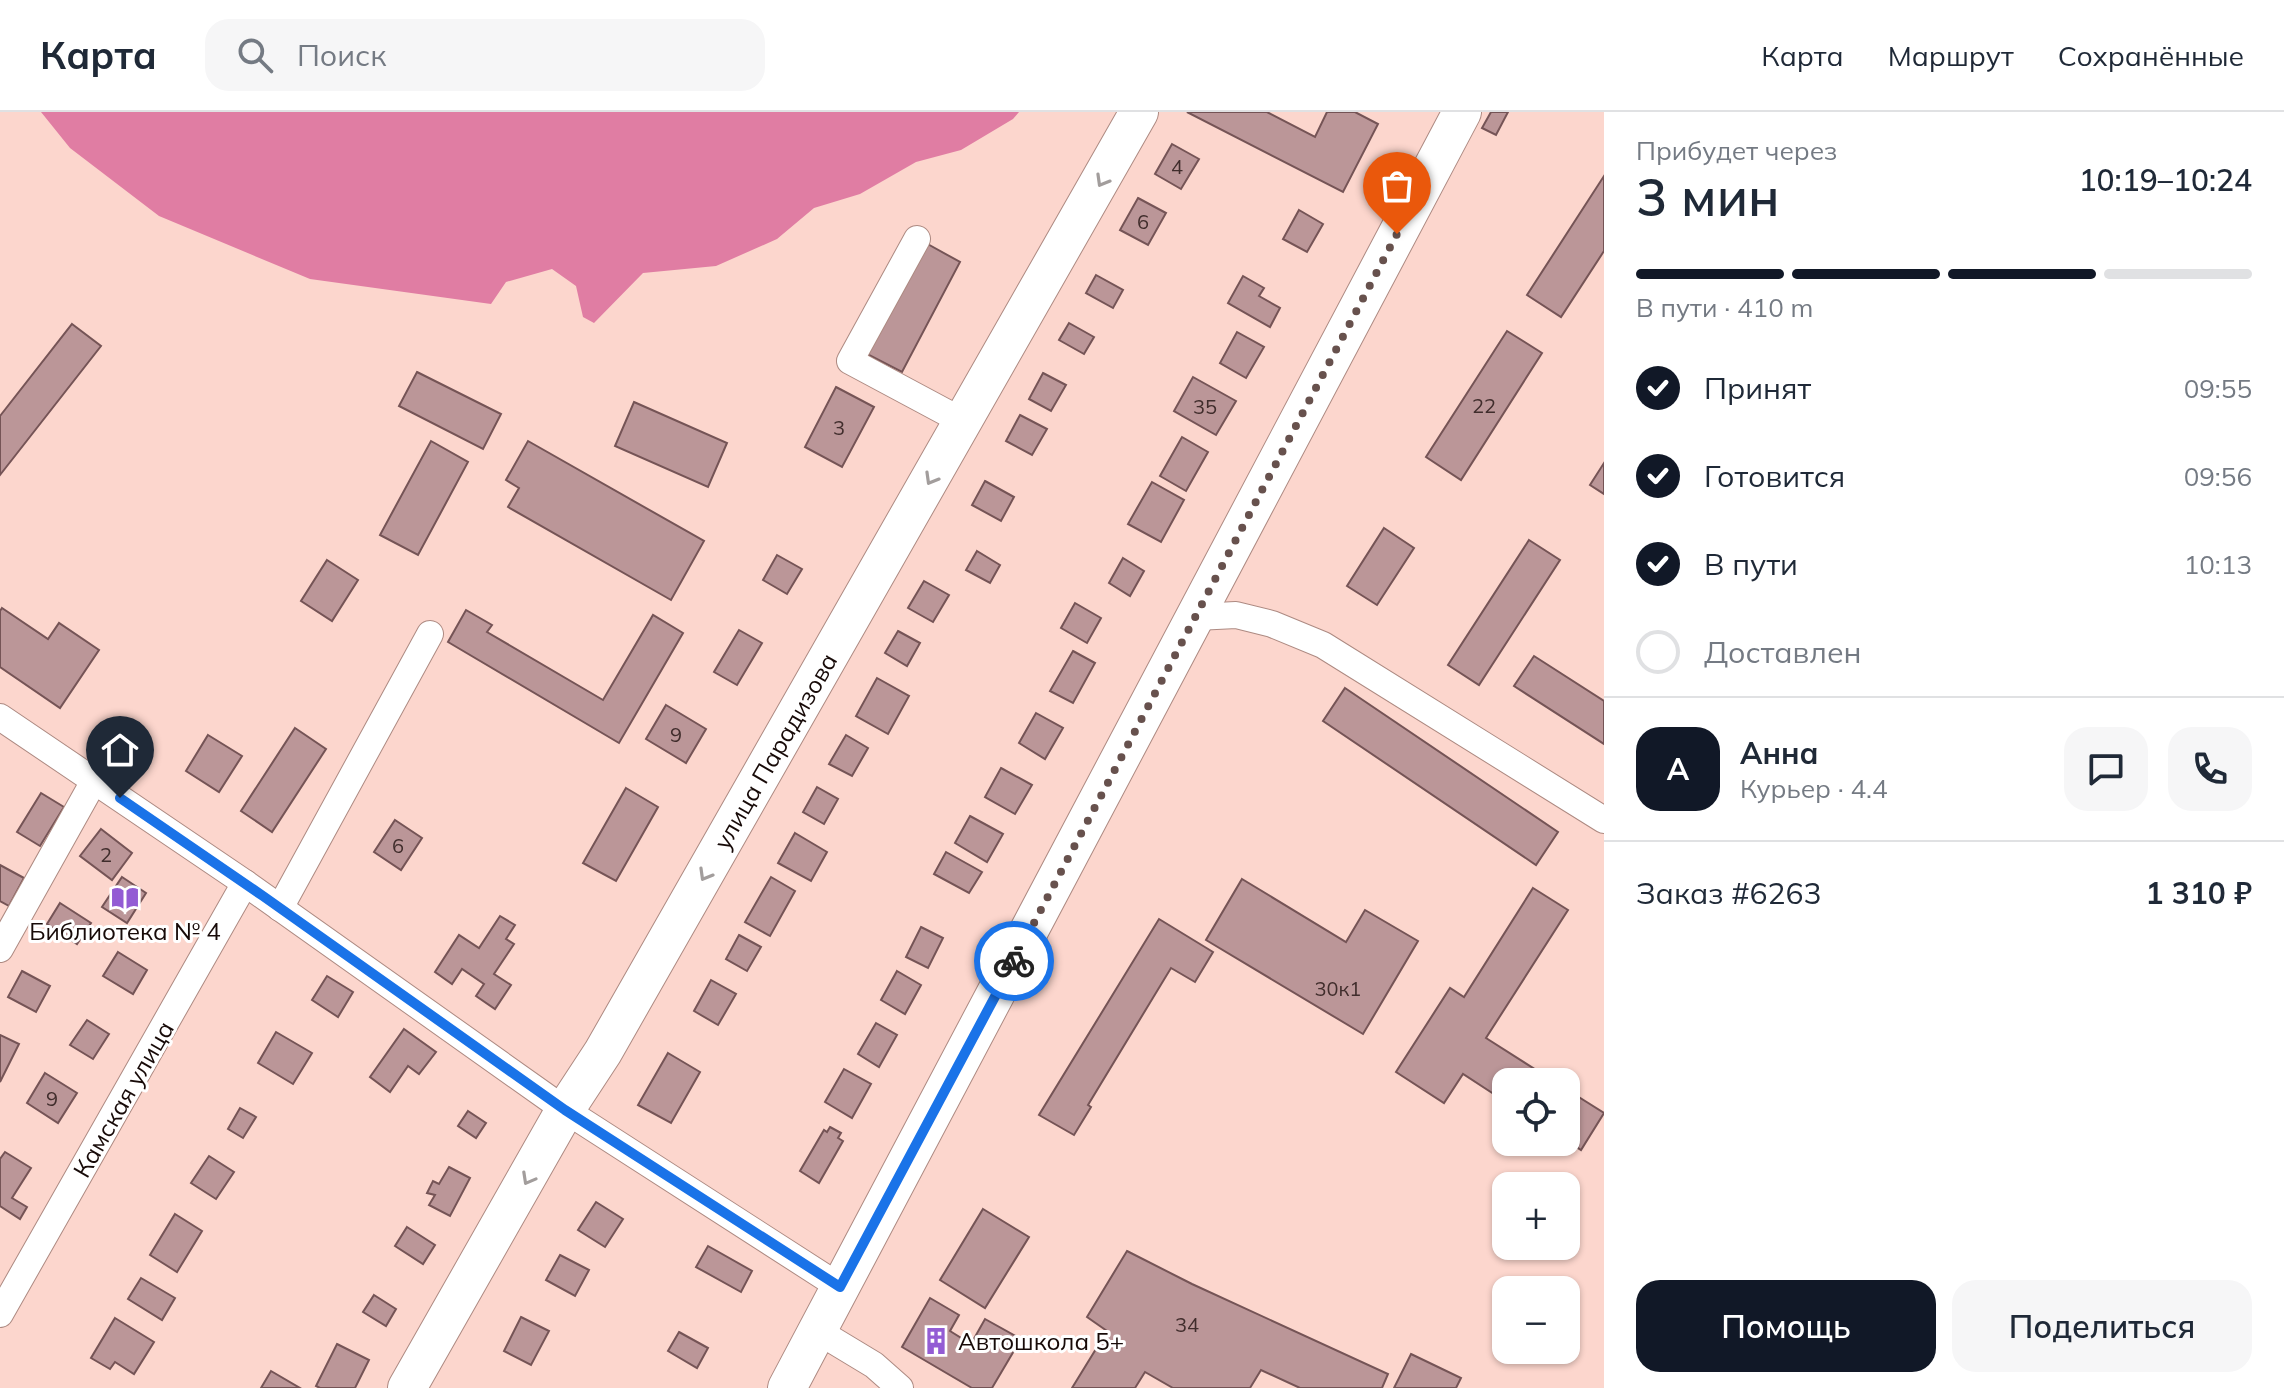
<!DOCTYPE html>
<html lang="ru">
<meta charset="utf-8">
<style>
body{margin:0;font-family:Mulish,sans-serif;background:#f6f6f7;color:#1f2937;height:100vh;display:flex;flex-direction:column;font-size:30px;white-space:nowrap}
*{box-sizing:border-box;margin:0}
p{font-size:26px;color:#747a83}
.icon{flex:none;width:44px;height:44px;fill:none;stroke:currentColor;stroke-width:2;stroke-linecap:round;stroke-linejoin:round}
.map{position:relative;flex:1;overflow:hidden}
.drawer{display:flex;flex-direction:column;background:#fff;width:680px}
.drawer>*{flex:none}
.controls{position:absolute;left:1492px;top:956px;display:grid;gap:16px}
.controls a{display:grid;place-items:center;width:88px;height:88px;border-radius:16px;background:#fff;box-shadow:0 2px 6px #0004;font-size:40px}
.pin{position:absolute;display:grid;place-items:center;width:68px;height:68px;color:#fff;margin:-82px -34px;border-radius:50% 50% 50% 0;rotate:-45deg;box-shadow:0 0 8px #0007}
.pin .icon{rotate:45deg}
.courier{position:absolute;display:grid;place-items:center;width:80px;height:80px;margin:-40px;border:6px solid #1a73e8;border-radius:50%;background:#fff;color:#222;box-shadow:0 2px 10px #0007}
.headline em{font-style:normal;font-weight:600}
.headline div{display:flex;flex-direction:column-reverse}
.headline{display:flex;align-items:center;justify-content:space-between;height:136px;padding:0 32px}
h1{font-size:52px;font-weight:600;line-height:60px}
.bar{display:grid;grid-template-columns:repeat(4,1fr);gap:12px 8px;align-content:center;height:96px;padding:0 32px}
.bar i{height:10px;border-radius:6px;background:#e0e1e3}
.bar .active{background:#111827}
.bar p{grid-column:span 4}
.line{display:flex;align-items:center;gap:20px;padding:0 32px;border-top:2px solid #e0e1e3}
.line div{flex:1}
.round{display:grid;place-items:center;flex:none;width:84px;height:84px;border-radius:24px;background:#f6f6f7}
ol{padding:0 32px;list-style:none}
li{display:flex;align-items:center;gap:24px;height:88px}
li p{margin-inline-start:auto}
li .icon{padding:8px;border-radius:50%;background:#111827;color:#fff;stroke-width:4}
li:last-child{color:#747a83}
li i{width:44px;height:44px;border:4px solid #e0e1e3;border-radius:50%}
.primary-button{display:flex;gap:16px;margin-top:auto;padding:16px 32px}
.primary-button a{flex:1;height:92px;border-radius:24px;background:#111827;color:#fff;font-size:32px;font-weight:600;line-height:92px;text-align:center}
.primary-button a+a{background:#f6f6f7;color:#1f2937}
header{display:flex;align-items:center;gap:48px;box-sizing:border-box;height:112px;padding:0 40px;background:#fff;border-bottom:2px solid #e0e1e3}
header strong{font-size:38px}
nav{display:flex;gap:44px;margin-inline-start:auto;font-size:28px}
.search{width:560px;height:72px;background:#f6f6f7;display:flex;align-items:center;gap:20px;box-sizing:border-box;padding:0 28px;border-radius:24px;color:#747a83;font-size:30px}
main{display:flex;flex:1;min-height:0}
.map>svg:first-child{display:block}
</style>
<header>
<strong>Карта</strong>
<div class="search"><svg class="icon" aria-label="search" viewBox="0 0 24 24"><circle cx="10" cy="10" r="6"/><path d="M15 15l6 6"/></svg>Поиск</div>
<nav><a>Карта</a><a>Маршрут</a><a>Сохранённые</a></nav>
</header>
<main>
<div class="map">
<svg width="1604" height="1276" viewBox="0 0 1604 1276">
<rect width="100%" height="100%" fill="#fcd6cd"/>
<path fill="#e07da3" d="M 41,0 L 1019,0 L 1013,7 L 961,38 L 916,50 L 860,82 L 814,96 L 777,127 L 716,154 L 643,161 L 594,211 L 583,205 L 576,174 L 552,157 L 506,170 L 491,192 L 310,167 L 159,104 L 70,36 Z"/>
<g fill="#bb9698" stroke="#755456" stroke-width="2">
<path d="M 1187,0 L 1267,0 L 1315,25 L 1327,0 L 1355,0 L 1378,12 L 1343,80 Z"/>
<path d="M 1491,0 L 1508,0 L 1496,23 L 1482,16 Z"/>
<path d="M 1172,32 L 1199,47 L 1181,77 L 1155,62 Z"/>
<path d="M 1604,64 L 1604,139 L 1561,205 L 1527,183 Z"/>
<path d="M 1138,86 L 1166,101 L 1148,133 L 1120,118 Z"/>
<path d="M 1299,98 L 1323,112 L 1307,140 L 1283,127 Z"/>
<path d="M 924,130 L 960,150 L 902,260 L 865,241 Z"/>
<path d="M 1096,163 L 1123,178 L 1113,196 L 1086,181 Z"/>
<path d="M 1243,164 L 1264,176 L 1259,184 L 1280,196 L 1270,215 L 1228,191 Z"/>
<path d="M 1069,211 L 1094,225 L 1084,242 L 1059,228 Z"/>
<path d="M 72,212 L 101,234 L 0,363 L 0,304 Z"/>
<path d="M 1507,219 L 1542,241 L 1461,368 L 1426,345 Z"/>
<path d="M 1237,220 L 1264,235 L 1246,266 L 1220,251 Z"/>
<path d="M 417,260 L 501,302 L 483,337 L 399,294 Z"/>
<path d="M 1043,261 L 1066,273 L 1051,299 L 1029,287 Z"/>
<path d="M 1193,265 L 1236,289 L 1216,323 L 1174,299 Z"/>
<path d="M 836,275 L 874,295 L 842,355 L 805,335 Z"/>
<path d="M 634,290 L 727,331 L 708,375 L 615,334 Z"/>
<path d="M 1020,303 L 1047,317 L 1032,343 L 1006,329 Z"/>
<path d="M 1182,325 L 1208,340 L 1186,379 L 1160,364 Z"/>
<path d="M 431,329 L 468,350 L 418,443 L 380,423 Z"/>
<path d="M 528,329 L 704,429 L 671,488 L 508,395 L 519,376 L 506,368 Z"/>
<path d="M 1604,351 L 1604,382 L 1590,373 Z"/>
<path d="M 985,369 L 1014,385 L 1001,409 L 972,393 Z"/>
<path d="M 1152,370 L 1184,388 L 1161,430 L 1128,412 Z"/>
<path d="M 1384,416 L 1414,436 L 1377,493 L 1347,474 Z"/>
<path d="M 1529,428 L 1560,448 L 1479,573 L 1448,553 Z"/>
<path d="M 977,439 L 1000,453 L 990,471 L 966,458 Z"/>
<path d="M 777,443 L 802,457 L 787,482 L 763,468 Z"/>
<path d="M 1123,446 L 1144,459 L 1130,484 L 1109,471 Z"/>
<path d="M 327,448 L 358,468 L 332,509 L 301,489 Z"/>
<path d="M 924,469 L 949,483 L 933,510 L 908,496 Z"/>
<path d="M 1075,491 L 1101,506 L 1087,531 L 1061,516 Z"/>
<path d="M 2,496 L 48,527 L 59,511 L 99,538 L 60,596 L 0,555 L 0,499 Z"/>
<path d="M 466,498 L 492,513 L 487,520 L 603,588 L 653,503 L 683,521 L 619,631 L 448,530 Z"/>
<path d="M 739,518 L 762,531 L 737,573 L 714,560 Z"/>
<path d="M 898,519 L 920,531 L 907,554 L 885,541 Z"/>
<path d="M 1073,539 L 1095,551 L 1073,591 L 1050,579 Z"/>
<path d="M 1534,544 L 1604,589 L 1604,632 L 1514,574 Z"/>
<path d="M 877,566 L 909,584 L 888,622 L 856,604 Z"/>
<path d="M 1345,576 L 1558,720 L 1536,753 L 1323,609 Z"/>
<path d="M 666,593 L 706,617 L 686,651 L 646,627 Z"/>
<path d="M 1036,601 L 1063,616 L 1045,647 L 1019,631 Z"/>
<path d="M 295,616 L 326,637 L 272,720 L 241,699 Z"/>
<path d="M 208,623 L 242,644 L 219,680 L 186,659 Z"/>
<path d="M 846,623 L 868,636 L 852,664 L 829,652 Z"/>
<path d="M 1001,656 L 1032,673 L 1015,702 L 985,685 Z"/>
<path d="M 817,675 L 838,687 L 824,712 L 803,700 Z"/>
<path d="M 626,676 L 658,695 L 616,769 L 583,751 Z"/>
<path d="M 41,681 L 64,695 L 40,734 L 17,720 Z"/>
<path d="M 970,704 L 1003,722 L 987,750 L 955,731 Z"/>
<path d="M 395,708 L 422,726 L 401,758 L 374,740 Z"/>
<path d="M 101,717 L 132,741 L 112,768 L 80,744 Z"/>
<path d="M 795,721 L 827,740 L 811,769 L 778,751 Z"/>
<path d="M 946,740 L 982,760 L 969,781 L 934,762 Z"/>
<path d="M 0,753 L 24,766 L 9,794 L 0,789 Z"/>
<path d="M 122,765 L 146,781 L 127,811 L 102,795 Z"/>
<path d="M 771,765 L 795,779 L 770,824 L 745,810 Z"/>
<path d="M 1242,767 L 1346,830 L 1365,798 L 1418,829 L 1363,922 L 1206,828 Z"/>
<path d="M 1533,776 L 1568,798 L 1486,926 L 1555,970 L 1506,970 L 1506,990 L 1463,962 L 1444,991 L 1396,960 L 1450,876 L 1464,885 Z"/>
<path d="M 60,791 L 91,811 L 77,832 L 47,812 Z"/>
<path d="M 500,804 L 515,813 L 506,827 L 514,832 L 494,862 L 511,873 L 495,897 L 476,884 L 484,872 L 462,857 L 452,872 L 435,860 L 459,823 L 479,836 Z"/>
<path d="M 1159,807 L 1213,840 L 1195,870 L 1171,856 L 1088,993 L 1091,995 L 1074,1023 L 1039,1003 Z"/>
<path d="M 921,815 L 943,826 L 928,856 L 906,845 Z"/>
<path d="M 739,823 L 761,835 L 747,859 L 726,847 Z"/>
<path d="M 118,840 L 147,858 L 133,882 L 103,864 Z"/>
<path d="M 22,859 L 50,874 L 36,900 L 8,885 Z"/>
<path d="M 897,859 L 921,873 L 905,902 L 881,888 Z"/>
<path d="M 327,864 L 353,880 L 338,905 L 312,888 Z"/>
<path d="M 711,868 L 736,882 L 718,913 L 694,899 Z"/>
<path d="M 87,908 L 109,922 L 93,947 L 70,933 Z"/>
<path d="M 876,911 L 897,923 L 879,955 L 858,942 Z"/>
<path d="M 404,917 L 436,940 L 419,962 L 408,954 L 390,980 L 370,965 Z"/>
<path d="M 276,920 L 312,941 L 293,972 L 258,951 Z"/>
<path d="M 0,923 L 19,932 L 0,970 Z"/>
<path d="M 668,941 L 700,960 L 671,1011 L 638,993 Z"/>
<path d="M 844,957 L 871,972 L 852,1006 L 825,990 Z"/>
<path d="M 45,961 L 77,981 L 58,1011 L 27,991 Z"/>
<path d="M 1566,977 L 1604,1001 L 1581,1038 L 1566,1028 Z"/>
<path d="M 240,996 L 256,1005 L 243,1026 L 228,1017 Z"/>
<path d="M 468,999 L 486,1011 L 476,1026 L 458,1014 Z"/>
<path d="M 830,1015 L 841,1021 L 838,1026 L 843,1029 L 819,1071 L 800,1059 L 824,1018 L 827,1020 Z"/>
<path d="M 5,1040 L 31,1056 L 12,1086 L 27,1095 L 20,1107 L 0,1094 L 0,1047 Z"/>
<path d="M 209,1044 L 234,1060 L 216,1087 L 191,1071 Z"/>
<path d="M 449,1055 L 470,1066 L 450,1104 L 429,1093 L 435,1083 L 427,1081 L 433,1069 L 439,1072 Z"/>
<path d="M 596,1090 L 623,1107 L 605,1135 L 578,1118 Z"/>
<path d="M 983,1097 L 1029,1125 L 985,1196 L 940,1168 Z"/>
<path d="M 175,1102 L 202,1119 L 177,1160 L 150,1143 Z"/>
<path d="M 407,1115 L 435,1133 L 423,1152 L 395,1134 Z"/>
<path d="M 708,1134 L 752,1159 L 741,1180 L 696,1155 Z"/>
<path d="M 1127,1139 L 1192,1172 L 1388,1262 L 1382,1276 L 1300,1276 L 1261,1258 L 1250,1276 L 1173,1276 L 1145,1260 L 1135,1276 L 1072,1276 L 1107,1219 L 1087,1205 Z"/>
<path d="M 560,1143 L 589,1158 L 575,1184 L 546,1168 Z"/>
<path d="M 141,1166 L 175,1186 L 162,1208 L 128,1187 Z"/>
<path d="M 374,1183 L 396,1197 L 386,1214 L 363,1200 Z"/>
<path d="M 930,1186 L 959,1203 L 950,1219 L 971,1232 L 985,1207 L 1021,1227 L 992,1276 L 972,1276 L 902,1235 Z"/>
<path d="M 521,1205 L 549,1219 L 531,1253 L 504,1239 Z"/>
<path d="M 115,1206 L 154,1230 L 134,1262 L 115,1250 L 110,1257 L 91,1246 Z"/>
<path d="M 679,1220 L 708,1236 L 697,1256 L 668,1239 Z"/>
<path d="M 337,1232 L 369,1248 L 355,1276 L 320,1276 L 316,1274 Z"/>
<path d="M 1411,1242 L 1461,1266 L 1456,1276 L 1394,1276 Z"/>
<path d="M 271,1259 L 300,1276 L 261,1276 Z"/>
</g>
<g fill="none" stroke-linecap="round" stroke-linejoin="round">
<g stroke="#ad8a82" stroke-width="28">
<g id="minor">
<path d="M 917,127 L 850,249 L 964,310"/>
<path d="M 1196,505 L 1236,503 L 1272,512 L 1323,533 L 1604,708"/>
<path d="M 0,605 L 245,771 L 565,998 L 840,1175"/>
<path d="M 280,796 L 430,522"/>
<path d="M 0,837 L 94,669"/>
<path d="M 0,1202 L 245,771"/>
<path d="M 816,1218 L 874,1253 L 900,1276"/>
</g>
</g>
<g stroke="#ad8a82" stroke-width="40">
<g id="highway">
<path d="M 407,1276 L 565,998 L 603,940 L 1139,0"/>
<path d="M 787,1276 L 1462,0"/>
</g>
</g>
<use href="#minor" stroke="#fff" stroke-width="26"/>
<use href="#highway" stroke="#fff" stroke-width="38"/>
</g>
<defs><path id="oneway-chevron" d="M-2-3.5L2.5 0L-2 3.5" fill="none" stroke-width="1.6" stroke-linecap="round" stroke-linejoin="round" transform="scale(2)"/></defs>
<g stroke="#a29d9c">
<use href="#oneway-chevron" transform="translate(1102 69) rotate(120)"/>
<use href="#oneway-chevron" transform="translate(931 367) rotate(120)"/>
<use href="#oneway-chevron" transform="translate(705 763) rotate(120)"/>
<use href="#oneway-chevron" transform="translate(528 1067) rotate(119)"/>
</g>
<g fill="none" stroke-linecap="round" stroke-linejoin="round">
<path stroke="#67514d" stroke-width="8" stroke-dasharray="0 14.4" d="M 1014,849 L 1397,122"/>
<path stroke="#1a73e8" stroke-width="10" d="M 120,686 L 263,784 L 565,998 L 840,1175 L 1014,849"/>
</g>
<defs>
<g id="library-bare" transform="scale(2.16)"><path d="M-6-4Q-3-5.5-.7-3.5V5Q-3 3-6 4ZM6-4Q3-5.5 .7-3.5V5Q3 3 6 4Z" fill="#935cd4" stroke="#fff" stroke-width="2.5" paint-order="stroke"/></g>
<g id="building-bare" transform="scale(2.16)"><path d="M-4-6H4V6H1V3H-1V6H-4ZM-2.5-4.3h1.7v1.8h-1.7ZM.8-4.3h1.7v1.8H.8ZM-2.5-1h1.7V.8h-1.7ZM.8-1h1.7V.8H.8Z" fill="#935cd4" stroke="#fff" stroke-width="2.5" paint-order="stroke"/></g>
</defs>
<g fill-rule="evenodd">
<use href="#library-bare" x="125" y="786"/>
<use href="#building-bare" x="936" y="1229"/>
</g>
<g text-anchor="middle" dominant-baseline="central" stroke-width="6" stroke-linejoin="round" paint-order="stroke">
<g font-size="20" fill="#402d2c">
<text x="1177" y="54">4</text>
<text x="1143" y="109">6</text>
<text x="1484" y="293">22</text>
<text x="1205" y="294">35</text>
<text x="839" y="315">3</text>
<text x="676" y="622">9</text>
<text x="398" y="733">6</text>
<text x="106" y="742">2</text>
<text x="1338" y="876">30к1</text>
<text x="52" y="986">9</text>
<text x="1187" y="1212">34</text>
</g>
<g font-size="24" fill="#170a08" stroke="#fff">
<text transform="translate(775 639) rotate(-60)">улица Парадизова</text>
<text transform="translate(123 987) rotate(-60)">Камская улица</text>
</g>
<g font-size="24" fill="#170a08" stroke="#fff">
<text x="125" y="819">Библиотека № 4</text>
<text x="958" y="1229" text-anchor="start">Автошкола 5+</text>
</g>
</g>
</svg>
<div class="controls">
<a><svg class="icon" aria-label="locate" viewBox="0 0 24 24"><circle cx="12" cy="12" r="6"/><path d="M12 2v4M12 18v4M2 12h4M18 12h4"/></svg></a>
<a>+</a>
<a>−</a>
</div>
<div class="pin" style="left:1397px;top:122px;background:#ea580c"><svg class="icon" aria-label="bag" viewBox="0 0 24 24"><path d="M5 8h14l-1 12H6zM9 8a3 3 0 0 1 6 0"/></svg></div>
<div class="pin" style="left:120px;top:686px;background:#1f2937"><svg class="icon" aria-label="home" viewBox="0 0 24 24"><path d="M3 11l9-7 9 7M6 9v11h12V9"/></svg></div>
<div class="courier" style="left:1014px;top:849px"><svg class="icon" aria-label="bike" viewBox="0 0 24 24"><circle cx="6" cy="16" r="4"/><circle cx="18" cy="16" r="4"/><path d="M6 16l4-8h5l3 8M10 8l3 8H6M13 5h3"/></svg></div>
</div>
<section class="drawer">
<div class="headline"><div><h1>3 мин</h1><p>Прибудет через</p></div><em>10:19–10:24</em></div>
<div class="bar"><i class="active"></i><i class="active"></i><i class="active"></i><i></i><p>В пути · 410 m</p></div>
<ol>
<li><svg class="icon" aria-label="check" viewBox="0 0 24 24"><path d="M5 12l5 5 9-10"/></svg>Принят<p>09:55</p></li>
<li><svg class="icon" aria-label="check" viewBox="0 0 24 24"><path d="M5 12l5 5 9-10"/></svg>Готовится<p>09:56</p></li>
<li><svg class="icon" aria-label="check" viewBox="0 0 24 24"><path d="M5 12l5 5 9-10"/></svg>В пути<p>10:13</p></li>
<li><i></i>Доставлен</li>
</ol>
<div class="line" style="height:144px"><b class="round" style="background:#111827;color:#fff">А</b><div><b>Анна</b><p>Курьер · 4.4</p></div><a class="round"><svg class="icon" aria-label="chat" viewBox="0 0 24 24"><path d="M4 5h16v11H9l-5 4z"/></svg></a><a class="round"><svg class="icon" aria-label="phone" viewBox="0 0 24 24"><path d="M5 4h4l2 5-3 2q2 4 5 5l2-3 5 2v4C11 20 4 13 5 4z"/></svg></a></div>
<div class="line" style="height:104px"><div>Заказ #6263</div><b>1 310 ₽</b></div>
<div class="primary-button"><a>Помощь</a><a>Поделиться</a></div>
</section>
</main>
